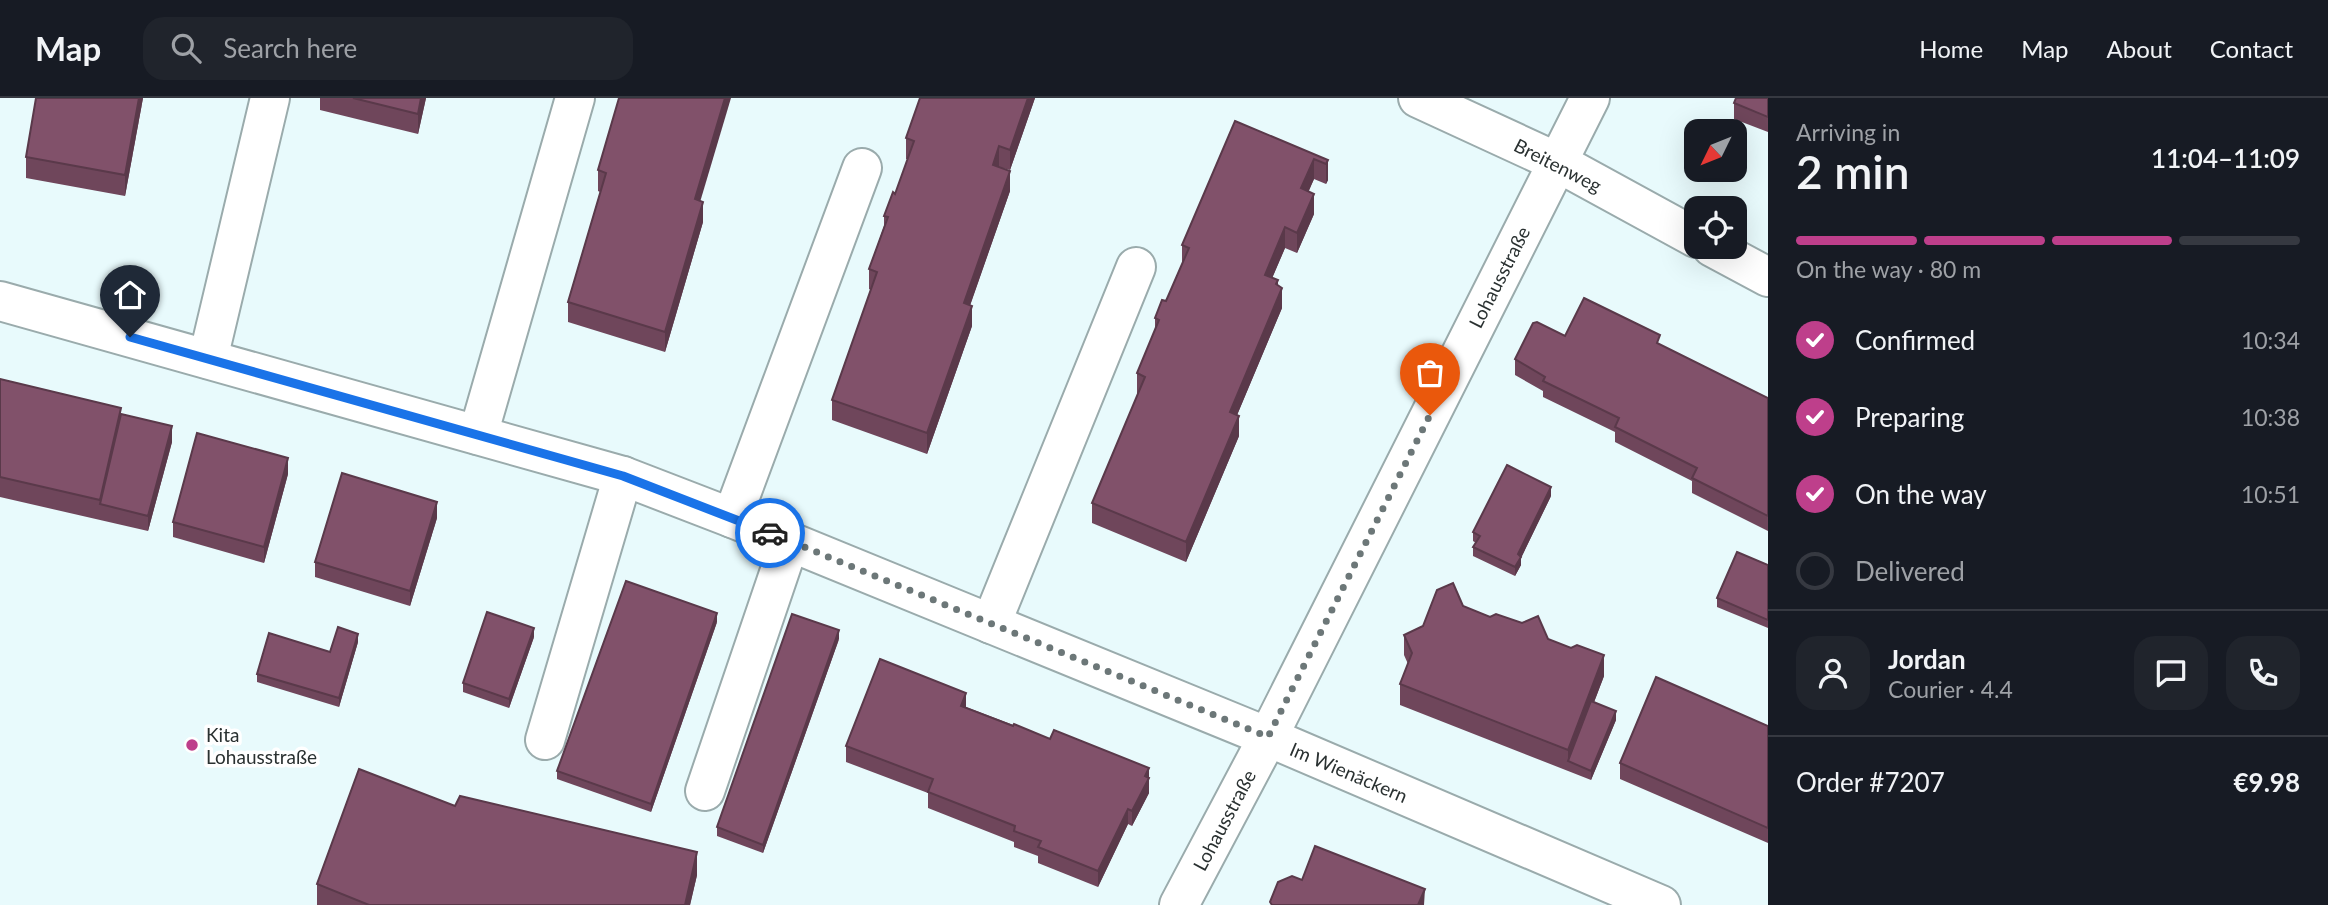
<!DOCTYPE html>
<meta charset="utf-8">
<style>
body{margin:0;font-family:Lato,sans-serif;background:#20242c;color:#f1f3f6;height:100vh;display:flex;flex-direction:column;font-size:26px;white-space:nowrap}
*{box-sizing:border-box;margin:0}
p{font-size:23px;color:#9ea1a6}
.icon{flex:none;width:38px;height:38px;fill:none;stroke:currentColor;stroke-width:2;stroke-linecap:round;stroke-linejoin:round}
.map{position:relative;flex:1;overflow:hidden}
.sheet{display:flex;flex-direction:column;background:#171b24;width:560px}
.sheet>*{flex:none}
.needle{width:46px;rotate:227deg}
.fabs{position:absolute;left:1684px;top:21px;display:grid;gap:14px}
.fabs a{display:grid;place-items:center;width:63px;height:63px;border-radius:14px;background:#171b24;box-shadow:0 7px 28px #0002;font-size:35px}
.pin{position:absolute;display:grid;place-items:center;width:60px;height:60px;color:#fff;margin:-72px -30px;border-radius:50% 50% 50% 0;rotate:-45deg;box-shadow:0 0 7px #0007}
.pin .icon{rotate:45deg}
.courier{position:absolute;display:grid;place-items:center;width:70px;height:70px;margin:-35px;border:5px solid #1a73e8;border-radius:50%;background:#fff;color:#222;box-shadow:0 2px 9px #0007}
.summary em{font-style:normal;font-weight:600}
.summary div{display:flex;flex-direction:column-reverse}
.summary{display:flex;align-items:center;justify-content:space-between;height:119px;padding:0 28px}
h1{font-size:46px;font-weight:600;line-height:52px}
.bar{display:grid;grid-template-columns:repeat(4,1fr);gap:10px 7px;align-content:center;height:84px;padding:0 28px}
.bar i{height:9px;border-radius:5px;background:#363941}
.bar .current{background:#be3f8b}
.bar p{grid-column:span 4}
.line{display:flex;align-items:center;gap:18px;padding:0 28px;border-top:2px solid #363941}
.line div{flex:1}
.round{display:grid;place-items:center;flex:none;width:74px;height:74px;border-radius:21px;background:#20242c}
ol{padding:0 28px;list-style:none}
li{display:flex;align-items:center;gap:21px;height:77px}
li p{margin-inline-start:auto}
li .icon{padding:7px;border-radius:50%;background:#be3f8b;color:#fff;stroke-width:4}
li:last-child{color:#9ea1a6}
li i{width:38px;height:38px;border:4px solid #363941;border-radius:50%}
header{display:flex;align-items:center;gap:42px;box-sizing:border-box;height:98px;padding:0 35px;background:#171b24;border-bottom:2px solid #363941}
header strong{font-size:33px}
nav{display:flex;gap:38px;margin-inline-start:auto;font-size:24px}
.search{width:490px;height:63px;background:#20242c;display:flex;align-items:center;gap:18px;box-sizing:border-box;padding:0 24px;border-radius:21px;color:#9ea1a6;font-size:26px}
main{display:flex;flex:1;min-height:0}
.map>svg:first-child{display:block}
</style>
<header>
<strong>Map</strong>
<div class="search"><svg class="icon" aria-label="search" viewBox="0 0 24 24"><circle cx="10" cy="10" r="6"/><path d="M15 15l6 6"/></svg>Search here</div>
<nav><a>Home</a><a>Map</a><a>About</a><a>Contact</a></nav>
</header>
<main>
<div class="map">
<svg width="1768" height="807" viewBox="0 0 1768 807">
<rect width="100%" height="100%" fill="#e8fafc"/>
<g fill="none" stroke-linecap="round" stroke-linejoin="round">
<g stroke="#9aabac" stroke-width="42">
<g id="minor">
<path d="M 1418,0 L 1557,64 L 1696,140"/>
<path d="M 1712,149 L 1768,179"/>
<path d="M 0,203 L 623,378 L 732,420 L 1268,639 L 1661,807"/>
<path d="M 208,261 L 270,0"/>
<path d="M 478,337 L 575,0"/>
<path d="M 732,420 L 862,70"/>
<path d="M 991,526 L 1136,169"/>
<path d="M 545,642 L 623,378"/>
<path d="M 705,693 L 790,443"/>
<path d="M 1179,807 L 1268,639 L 1590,0"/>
</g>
</g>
<use href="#minor" stroke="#fff" stroke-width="38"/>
</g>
<g fill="#6f465b">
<path d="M 143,0 L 125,98 L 26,80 L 26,59 Z"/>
<path d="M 320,0 L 426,0 L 418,36 L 320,12 Z"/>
<path d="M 920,0 L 1035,0 L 1010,72 L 998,69 L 1010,93 L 970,207 L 972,228 L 927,356 L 832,322 L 832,302 L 871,192 L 869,191 L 869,171 L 884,128 L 884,118 L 895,96 L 908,61 L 906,61 L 906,40 Z"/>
<path d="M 1768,0 L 1768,34 L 1734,21 L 1734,5 Z"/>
<path d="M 1235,23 L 1328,62 L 1328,82 L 1326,86 L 1314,81 L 1308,94 L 1314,116 L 1297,155 L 1285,150 L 1272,180 L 1278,187 L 1282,210 L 1237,317 L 1239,338 L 1186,464 L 1092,425 L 1092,405 L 1138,296 L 1137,295 L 1137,275 L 1155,232 L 1155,220 L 1166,203 L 1182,166 L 1182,147 Z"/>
<path d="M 598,72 L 700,103 L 703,124 L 665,254 L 568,224 L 568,204 L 600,94 L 598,93 Z"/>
<path d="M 1565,238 L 1660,247 L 1768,300 L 1768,433 L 1692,395 L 1692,383 L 1615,344 L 1615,334 L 1543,299 L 1543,293 L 1515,277 L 1515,261 Z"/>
<path d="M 0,281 L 121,316 L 172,344 L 148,433 L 0,399 Z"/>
<path d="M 288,376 L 264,465 L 173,439 L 173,424 Z"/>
<path d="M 1551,398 L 1521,460 L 1521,467 L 1515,478 L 1473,458 L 1473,449 L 1476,445 L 1473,443 L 1473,434 Z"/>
<path d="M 437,420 L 410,508 L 315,479 L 315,464 Z"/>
<path d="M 1768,467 L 1768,530 L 1717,509 L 1717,500 Z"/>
<path d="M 1463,508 L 1548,541 L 1604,578 L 1594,604 L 1616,622 L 1591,682 L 1400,607 L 1400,586 L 1408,566 L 1404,557 L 1404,537 Z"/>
<path d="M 717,524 L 651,714 L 557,681 L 557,673 Z"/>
<path d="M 534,539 L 509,610 L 463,594 L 463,585 Z"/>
<path d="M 839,541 L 763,755 L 717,738 L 717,729 Z"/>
<path d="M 358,544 L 339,609 L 257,584 L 257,576 L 330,554 Z"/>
<path d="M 966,609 L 1050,641 L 1149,670 L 1149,695 L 1132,728 L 1128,726 L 1098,789 L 1038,765 L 1038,758 L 1014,749 L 1014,744 L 928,710 L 928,695 L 846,664 L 846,648 Z"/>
<path d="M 1768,628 L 1768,745 L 1620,681 L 1620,665 Z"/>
<path d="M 455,708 L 697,777 L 690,807 L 317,807 L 317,786 Z"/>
</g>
<g fill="#5a394a">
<path d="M 139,0 L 143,0 L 125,98 L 125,77 Z"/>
<path d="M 421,0 L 426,0 L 418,36 L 418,16 Z"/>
<path d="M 725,0 L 731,0 L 695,121 L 695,101 Z"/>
<path d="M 1028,0 L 1035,0 L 1010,72 L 1010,52 Z"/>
<path d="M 999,48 L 999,69 L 993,67 Z"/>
<path d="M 1314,61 L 1314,81 L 1301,111 L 1301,90 Z"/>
<path d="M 1328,62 L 1328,82 L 1326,86 L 1326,66 Z"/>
<path d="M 1010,73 L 1010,93 L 964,225 L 964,205 Z"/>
<path d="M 1314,96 L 1314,116 L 1297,155 L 1297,135 Z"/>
<path d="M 703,104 L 703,124 L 665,254 L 665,234 Z"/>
<path d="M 1285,129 L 1285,150 L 1265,197 L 1265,177 Z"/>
<path d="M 1278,182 L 1278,200 L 1282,190 L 1282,210 L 1230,334 L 1230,314 Z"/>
<path d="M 972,208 L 972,228 L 927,356 L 927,335 Z"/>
<path d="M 1239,318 L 1239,338 L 1186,464 L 1186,444 Z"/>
<path d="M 172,328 L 172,344 L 148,433 L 148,418 Z"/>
<path d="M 288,360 L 288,376 L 264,465 L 264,449 Z"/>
<path d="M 1551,389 L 1551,398 L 1521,460 L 1521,467 L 1515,478 L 1515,469 L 1518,456 Z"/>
<path d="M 437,404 L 437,420 L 410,508 L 410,493 Z"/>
<path d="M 717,515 L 717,524 L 651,714 L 651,706 Z"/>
<path d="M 534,530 L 534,539 L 509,610 L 509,601 Z"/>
<path d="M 839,532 L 839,541 L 763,755 L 763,747 Z"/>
<path d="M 358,536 L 358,544 L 339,609 L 339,600 Z"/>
<path d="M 1604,557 L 1604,578 L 1571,665 L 1568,663 L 1568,652 Z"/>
<path d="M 966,595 L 966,610 L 961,608 Z"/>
<path d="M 1616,613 L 1616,622 L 1591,682 L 1591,673 Z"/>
<path d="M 1149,670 L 1149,695 L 1132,728 L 1132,713 L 1145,678 Z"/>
<path d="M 1128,711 L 1128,726 L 1098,789 L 1098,773 Z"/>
<path d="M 697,754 L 697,777 L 690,807 L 685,807 Z"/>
<path d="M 1425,791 L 1424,807 L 1418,807 Z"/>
</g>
<g fill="#81516a" stroke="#5a394a" stroke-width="2">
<path d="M 36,0 L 139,0 L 125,77 L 26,59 Z"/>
<path d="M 353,0 L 421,0 L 418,16 Z"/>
<path d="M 619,0 L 725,0 L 695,101 L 703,104 L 665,234 L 568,204 L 606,75 L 598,72 Z"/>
<path d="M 920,0 L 1028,0 L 1010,52 L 999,48 L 993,67 L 1010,73 L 964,205 L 972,208 L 927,335 L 832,302 L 877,174 L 869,171 L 888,119 L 884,118 L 893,94 L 895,96 L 914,43 L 906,40 Z"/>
<path d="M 1736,0 L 1768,0 L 1768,19 L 1734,5 Z"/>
<path d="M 1235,23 L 1328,62 L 1326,66 L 1314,61 L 1301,90 L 1314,96 L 1297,135 L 1285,129 L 1265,177 L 1278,182 L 1276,186 L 1282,190 L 1230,314 L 1239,318 L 1186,444 L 1092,405 L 1145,279 L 1137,275 L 1159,222 L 1155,220 L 1162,202 L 1166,203 L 1189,150 L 1182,147 Z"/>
<path d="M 1584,200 L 1660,237 L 1657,245 L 1768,300 L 1768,418 L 1692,380 L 1697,370 L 1615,329 L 1619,320 L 1543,283 L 1545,279 L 1515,261 L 1533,225 L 1537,224 L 1565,238 Z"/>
<path d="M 0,281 L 121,310 L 100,402 L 0,379 Z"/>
<path d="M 121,316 L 172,328 L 148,418 L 100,406 Z"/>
<path d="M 197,335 L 288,360 L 264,449 L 173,424 Z"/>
<path d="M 1507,367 L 1551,389 L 1518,456 L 1521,459 L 1515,469 L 1473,449 L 1480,438 L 1473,434 Z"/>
<path d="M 342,375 L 437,404 L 410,493 L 315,464 Z"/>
<path d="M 1737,454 L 1768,467 L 1768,522 L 1717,500 Z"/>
<path d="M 626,483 L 717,515 L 651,706 L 557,673 Z"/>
<path d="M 1453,485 L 1463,508 L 1490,519 L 1496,516 L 1522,525 L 1538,518 L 1548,541 L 1571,550 L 1577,547 L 1604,557 L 1568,652 L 1400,586 L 1412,555 L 1404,537 L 1423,528 L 1437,492 Z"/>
<path d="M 487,514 L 534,530 L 509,601 L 463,585 Z"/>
<path d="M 792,516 L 839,532 L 763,747 L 717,729 Z"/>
<path d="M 338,529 L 358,536 L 339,600 L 257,576 L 269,535 L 330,554 Z"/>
<path d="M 880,561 L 966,595 L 961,608 L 1013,628 L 1014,626 L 1050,641 L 1054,632 L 1149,670 L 1145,678 L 1149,680 L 1132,713 L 1128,711 L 1098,773 L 1038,749 L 1041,743 L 1014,733 L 1015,728 L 928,694 L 933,681 L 846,648 Z"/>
<path d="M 1656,579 L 1768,628 L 1768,730 L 1620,665 Z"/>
<path d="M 1591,603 L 1616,613 L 1591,673 L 1568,663 Z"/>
<path d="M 359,671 L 455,708 L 460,698 L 697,754 L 685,807 L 369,807 L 317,786 Z"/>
<path d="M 1315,748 L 1425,791 L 1418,807 L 1272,807 L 1270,804 L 1278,784 L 1292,778 L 1302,782 Z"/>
</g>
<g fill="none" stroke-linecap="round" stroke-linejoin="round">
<path stroke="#6c7778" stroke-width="7" stroke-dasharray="0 12.6" d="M 770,435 L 1268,639 L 1430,317"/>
<path stroke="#1a73e8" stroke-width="9" d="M 130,239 L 623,378 L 770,435"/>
</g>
<circle fill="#be3f8b" stroke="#fff" stroke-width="2.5" cx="192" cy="647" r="7"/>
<g text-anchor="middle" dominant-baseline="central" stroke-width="7" stroke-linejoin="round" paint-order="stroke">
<g font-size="19" fill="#2a3131" stroke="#fff">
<text transform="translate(1558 67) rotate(27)">Breitenweg</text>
<text transform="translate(1499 179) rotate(-63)">Lohausstraße</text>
<text transform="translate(1349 674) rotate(23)">Im Wienäckern</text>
<text transform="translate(1224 722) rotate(-62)">Lohausstraße</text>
</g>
<g font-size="19" fill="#2a3131" stroke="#fff" text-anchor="start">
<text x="206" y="636">Kita<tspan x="206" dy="22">Lohausstraße</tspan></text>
</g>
</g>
</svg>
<div class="fabs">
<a><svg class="needle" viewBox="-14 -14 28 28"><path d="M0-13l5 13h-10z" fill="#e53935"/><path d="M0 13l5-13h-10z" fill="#9ea1a6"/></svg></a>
<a><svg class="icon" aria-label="locate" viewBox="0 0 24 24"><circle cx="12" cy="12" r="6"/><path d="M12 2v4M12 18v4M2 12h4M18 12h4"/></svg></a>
</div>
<div class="pin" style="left:1430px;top:317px;background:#ea580c"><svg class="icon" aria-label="bag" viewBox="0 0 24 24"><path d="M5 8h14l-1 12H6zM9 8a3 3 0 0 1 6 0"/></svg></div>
<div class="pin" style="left:130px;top:239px;background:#1f2937"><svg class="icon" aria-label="home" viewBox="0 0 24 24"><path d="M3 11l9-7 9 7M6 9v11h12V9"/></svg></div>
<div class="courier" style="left:770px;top:435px"><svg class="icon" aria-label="car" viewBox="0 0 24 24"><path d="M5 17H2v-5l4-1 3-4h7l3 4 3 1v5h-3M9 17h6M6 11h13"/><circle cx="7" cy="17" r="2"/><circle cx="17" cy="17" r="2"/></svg></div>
</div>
<section class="sheet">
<div class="summary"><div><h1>2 min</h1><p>Arriving in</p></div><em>11:04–11:09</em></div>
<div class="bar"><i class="current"></i><i class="current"></i><i class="current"></i><i></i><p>On the way · 80 m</p></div>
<ol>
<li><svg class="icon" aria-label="check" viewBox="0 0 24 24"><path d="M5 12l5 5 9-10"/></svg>Confirmed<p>10:34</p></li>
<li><svg class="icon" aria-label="check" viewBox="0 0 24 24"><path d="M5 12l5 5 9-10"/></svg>Preparing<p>10:38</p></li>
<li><svg class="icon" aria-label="check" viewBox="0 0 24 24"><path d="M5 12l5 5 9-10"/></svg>On the way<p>10:51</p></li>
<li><i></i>Delivered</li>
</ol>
<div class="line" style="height:126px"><a class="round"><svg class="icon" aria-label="person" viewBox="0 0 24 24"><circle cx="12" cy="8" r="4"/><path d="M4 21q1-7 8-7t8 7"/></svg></a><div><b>Jordan</b><p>Courier · 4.4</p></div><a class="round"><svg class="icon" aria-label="chat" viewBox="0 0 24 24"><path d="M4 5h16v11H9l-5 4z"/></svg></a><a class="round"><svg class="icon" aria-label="phone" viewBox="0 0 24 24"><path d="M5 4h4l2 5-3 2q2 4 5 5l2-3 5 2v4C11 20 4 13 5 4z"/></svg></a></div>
<div class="line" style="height:91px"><div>Order #7207</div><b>€9.98</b></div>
</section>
</main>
